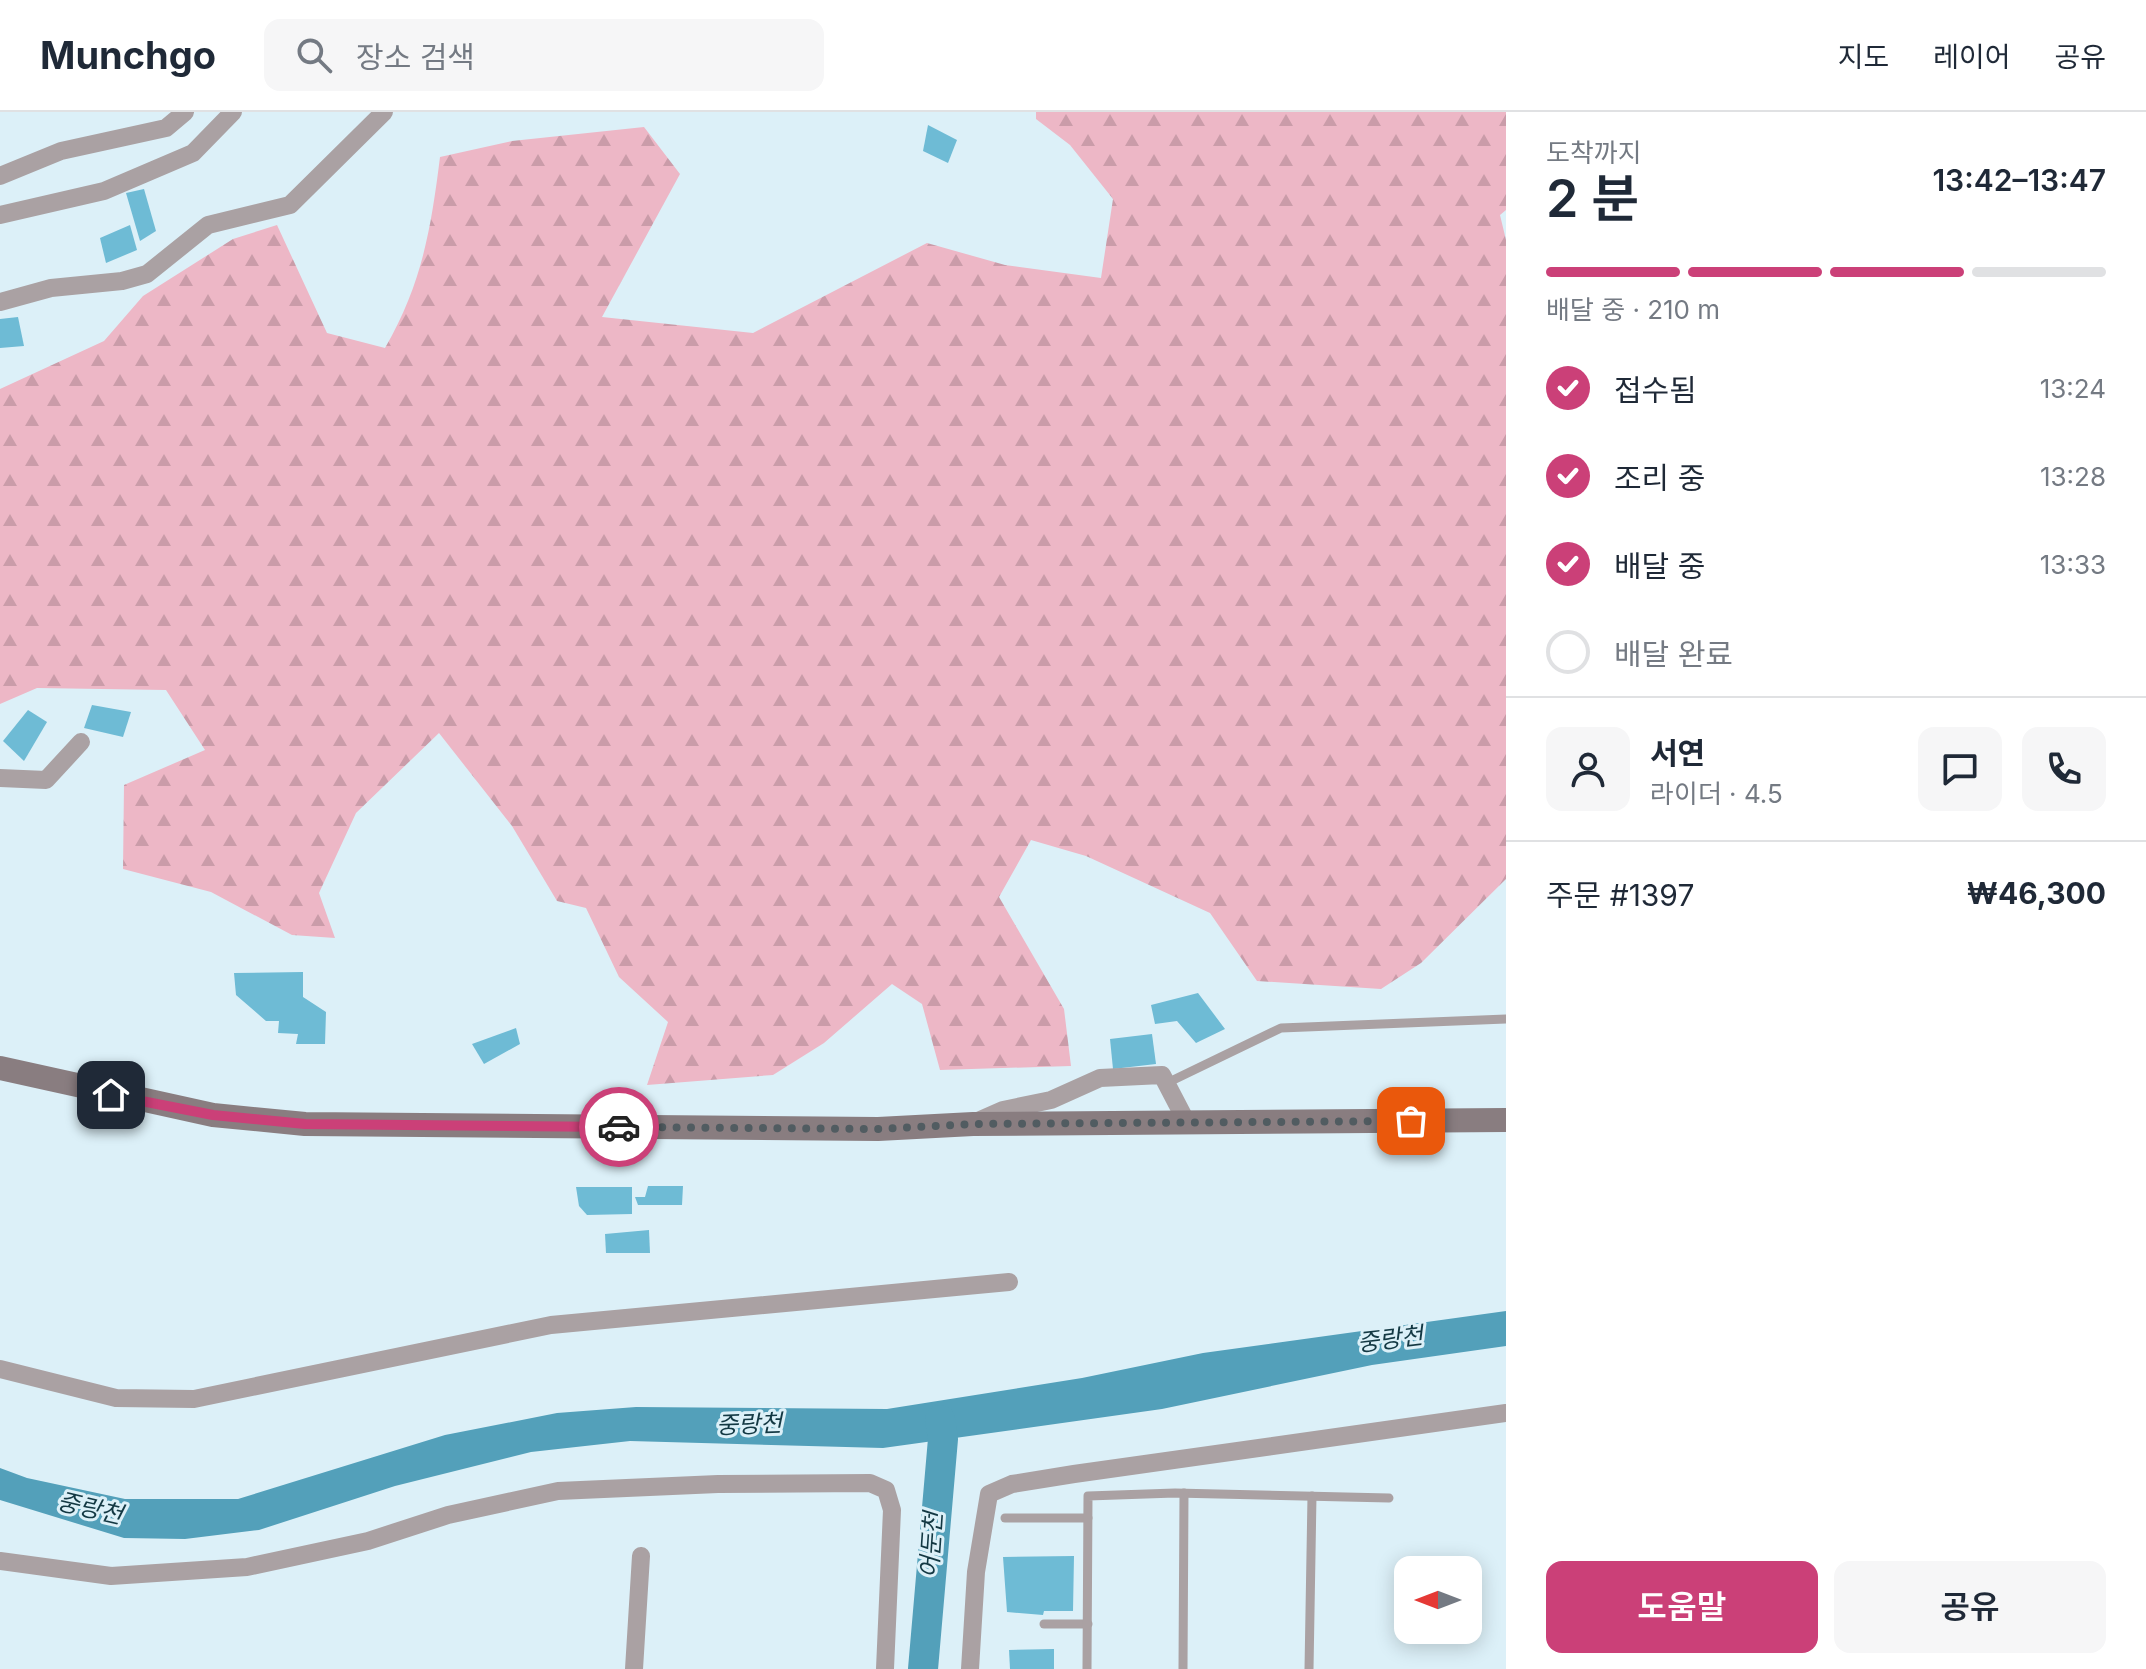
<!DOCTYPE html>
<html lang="ko">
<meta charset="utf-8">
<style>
body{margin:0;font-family:Inter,"Noto Sans KR",sans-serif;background:#f6f6f7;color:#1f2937;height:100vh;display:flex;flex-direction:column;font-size:30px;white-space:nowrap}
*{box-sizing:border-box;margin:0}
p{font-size:26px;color:#747a83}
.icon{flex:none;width:44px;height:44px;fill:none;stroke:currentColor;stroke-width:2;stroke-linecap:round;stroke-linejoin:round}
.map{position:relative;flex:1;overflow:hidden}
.sheet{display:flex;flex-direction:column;background:#fff;width:640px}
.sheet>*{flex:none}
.needle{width:52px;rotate:270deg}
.buttons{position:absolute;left:1394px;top:1444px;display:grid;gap:16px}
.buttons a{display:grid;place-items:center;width:88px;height:88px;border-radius:16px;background:#fff;box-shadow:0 4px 20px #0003;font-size:40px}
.pin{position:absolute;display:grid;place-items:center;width:68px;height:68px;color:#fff;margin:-34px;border-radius:16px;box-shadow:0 4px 12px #0006}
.courier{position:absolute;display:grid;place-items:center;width:80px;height:80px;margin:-40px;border:6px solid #cb4078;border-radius:50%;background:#fff;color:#222;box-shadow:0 2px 10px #0007}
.headline em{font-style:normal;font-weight:600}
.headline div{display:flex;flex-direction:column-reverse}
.headline{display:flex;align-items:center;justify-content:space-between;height:136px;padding:0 40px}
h1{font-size:52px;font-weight:600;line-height:60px}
.bar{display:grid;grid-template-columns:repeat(4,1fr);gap:12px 8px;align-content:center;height:96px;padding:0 40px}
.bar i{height:10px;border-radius:6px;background:#e0e1e3}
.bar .on{background:#cb4078}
.bar p{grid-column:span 4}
.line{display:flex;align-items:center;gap:20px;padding:0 40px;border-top:2px solid #e0e1e3}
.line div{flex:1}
.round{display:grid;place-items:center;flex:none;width:84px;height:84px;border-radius:16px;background:#f6f6f7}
ol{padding:0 40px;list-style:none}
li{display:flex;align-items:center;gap:24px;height:88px}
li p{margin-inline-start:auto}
li .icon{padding:8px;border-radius:50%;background:#cb4078;color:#fff;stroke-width:4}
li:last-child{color:#747a83}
li i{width:44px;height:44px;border:4px solid #e0e1e3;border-radius:50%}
.action{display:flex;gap:16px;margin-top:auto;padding:16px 40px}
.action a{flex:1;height:92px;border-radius:16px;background:#cb4078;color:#fff;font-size:32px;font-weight:600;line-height:92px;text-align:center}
.action a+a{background:#f6f6f7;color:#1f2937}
header{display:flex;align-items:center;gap:48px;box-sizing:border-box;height:112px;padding:0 40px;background:#fff;border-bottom:2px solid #e0e1e3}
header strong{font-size:38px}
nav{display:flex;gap:44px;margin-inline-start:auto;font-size:28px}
.search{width:560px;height:72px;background:#f6f6f7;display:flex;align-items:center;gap:20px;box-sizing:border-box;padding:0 28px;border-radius:16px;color:#747a83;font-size:30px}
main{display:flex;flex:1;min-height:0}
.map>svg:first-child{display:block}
</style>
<header>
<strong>Munchgo</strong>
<div class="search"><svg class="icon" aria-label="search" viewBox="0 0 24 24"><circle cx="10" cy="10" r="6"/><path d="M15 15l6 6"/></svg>장소 검색</div>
<nav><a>지도</a><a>레이어</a><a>공유</a></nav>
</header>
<main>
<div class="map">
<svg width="1506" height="1557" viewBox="0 0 1506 1557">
<defs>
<pattern id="forest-firs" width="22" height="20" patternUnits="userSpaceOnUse" patternTransform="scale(2)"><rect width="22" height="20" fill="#edb7c6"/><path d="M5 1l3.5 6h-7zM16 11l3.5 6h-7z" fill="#ca9ca9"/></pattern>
</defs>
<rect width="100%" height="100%" fill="#dcf0f8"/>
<path fill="url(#forest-firs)" d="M 1036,0 L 1506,0 L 1506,98 L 1500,103 L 1506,128 L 1506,767 L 1421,851 L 1381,877 L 1257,869 L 1210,801 L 1086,744 L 1031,728 L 999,785 L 1064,897 L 1071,954 L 940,958 L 922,892 L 892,872 L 824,931 L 773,963 L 647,973 L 668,910 L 619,865 L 586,796 L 557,789 L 512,714 L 439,621 L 356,701 L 319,781 L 335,826 L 292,823 L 211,780 L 123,757 L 124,673 L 205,638 L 166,578 L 37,576 L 0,592 L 0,277 L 104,229 L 143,184 L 233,127 L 277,113 L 327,221 L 385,236 C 422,172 431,117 440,45 L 512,29 L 644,15 L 680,62 L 602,205 L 753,221 L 927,131 L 1005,153 L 1101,166 L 1113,87 L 1070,33 L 1036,7 Z"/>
<path fill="#53a0ba" d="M 1506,1199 L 1506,1234 L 1372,1253 L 1162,1297 L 883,1336 L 630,1329 L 531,1340 L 395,1374 L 259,1418 L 185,1427 L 124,1426 L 0,1388 L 0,1356 L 27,1366 L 125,1387 L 238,1387 L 445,1323 L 557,1301 L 636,1295 L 887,1297 L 1082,1266 L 1203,1241 Z"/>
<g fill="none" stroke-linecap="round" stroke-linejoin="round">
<path stroke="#53a0ba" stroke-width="30" d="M 923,1557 L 943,1327 L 940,1308"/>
</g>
<g fill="#6ebbd5">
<path d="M 928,13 L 957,28 L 948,51 L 923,39 Z"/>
<path d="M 144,77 L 156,119 L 140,129 L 126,81 Z"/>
<path d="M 130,113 L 137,138 L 106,151 L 100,126 Z"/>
<path d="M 18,205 L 24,234 L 0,236 L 0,207 Z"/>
<path d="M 92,593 L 131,600 L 123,625 L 84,616 Z"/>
<path d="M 28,598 L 47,610 L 24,649 L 3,629 Z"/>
<path d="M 303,860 L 303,885 L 326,900 L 325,932 L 296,932 L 298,922 L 278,921 L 279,909 L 266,909 L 236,883 L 234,861 Z"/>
<path d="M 1198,881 L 1225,917 L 1196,931 L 1177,909 L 1155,912 L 1151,893 Z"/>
<path d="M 516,916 L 520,932 L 484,952 L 472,932 Z"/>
<path d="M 1152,922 L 1156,952 L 1113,957 L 1110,927 Z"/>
<path d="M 648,1074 L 683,1074 L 682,1093 L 638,1093 L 635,1085 L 645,1085 Z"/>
<path d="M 576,1075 L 632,1075 L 632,1102 L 587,1103 L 579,1094 Z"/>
<path d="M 649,1118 L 650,1141 L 606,1141 L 605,1122 Z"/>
<path d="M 1074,1444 L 1073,1499 L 1044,1499 L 1043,1503 L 1007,1500 L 1003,1445 Z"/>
<path d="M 1054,1537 L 1054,1557 L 1010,1557 L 1009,1538 Z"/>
</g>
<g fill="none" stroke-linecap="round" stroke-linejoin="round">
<g stroke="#aaa1a3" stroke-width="9">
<path d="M 1167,971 L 1281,916 L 1506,907"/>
<path d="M 1005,1406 L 1088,1406"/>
<path d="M 1044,1512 L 1088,1512"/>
<path d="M 1087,1557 L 1088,1384 L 1175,1381 L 1389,1386"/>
<path d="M 1183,1557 L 1184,1381"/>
<path d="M 1309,1557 L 1312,1384"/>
</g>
<g stroke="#aaa1a3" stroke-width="18">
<path d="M 0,64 L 61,39 L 166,16 L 185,0"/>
<path d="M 0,103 L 104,79 L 193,41 L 233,0"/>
<path d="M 0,190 L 51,176 L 122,169 L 147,162 L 208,113 L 290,93 L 384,0"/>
<path d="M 0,666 L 46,668 L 81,630"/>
<path d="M 978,1009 L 1003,998 L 1051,988 L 1100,966 L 1162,963 L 1186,1009"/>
<path d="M 0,1257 L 116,1286 L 194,1287 L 551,1213 L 1009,1170"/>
<path d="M 0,1449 L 111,1464 L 247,1455 L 368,1429 L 448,1403 L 558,1379 L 718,1372 L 870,1371 L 886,1378 L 892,1398 L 885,1557"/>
<path d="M 634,1557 L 641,1444"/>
<path d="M 970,1557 L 976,1460 L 989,1382 L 1012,1372 L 1074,1362 L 1506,1301"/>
</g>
<path stroke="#897d80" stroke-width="24" d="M 0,956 L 213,1003 L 305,1012 L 878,1017 L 973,1012 L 1506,1008"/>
</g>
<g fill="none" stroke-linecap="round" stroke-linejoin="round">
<path stroke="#515c61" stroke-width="8" stroke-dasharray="0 14.4" d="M 619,1015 L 878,1017 L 973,1012 L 1411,1009"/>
<path stroke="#cb4078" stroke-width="10" d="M 111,983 L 213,1003 L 305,1012 L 619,1015"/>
</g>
<g text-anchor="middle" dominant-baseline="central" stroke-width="6" stroke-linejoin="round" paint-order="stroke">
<g font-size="24" font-style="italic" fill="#133843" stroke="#dcf0f8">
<text transform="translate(1390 1227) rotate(-7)">중랑천</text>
<text transform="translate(749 1312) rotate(-2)">중랑천</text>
<text transform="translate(90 1396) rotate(13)">중랑천</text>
<text transform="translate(931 1433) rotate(-86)">어둔천</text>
</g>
</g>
</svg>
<div class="buttons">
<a><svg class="needle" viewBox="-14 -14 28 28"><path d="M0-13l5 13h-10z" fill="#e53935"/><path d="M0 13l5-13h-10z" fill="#747a83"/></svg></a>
</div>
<div class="pin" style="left:1411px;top:1009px;background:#ea580c"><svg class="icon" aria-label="bag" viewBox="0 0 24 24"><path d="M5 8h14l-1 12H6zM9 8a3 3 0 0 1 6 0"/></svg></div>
<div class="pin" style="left:111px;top:983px;background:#1f2937"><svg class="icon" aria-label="home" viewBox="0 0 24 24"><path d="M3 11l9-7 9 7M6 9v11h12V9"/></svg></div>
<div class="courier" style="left:619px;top:1015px"><svg class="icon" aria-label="car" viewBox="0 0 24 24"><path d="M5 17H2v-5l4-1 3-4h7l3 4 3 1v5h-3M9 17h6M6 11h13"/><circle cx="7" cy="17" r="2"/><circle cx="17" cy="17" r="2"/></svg></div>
</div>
<section class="sheet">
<div class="headline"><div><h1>2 분</h1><p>도착까지</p></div><em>13:42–13:47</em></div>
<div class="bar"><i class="on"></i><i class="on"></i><i class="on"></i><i></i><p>배달 중 · 210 m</p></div>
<ol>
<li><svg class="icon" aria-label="check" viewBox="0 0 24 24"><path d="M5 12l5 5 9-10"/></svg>접수됨<p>13:24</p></li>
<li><svg class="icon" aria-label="check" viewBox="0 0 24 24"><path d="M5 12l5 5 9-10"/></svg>조리 중<p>13:28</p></li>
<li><svg class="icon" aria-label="check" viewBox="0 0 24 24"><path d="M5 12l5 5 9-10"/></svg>배달 중<p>13:33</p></li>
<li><i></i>배달 완료</li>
</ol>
<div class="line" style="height:144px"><a class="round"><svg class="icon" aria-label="person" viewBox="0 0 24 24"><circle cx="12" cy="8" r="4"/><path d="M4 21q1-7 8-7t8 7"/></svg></a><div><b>서연</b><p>라이더 · 4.5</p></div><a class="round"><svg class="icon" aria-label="chat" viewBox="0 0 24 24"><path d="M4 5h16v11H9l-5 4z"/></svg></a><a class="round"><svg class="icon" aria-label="phone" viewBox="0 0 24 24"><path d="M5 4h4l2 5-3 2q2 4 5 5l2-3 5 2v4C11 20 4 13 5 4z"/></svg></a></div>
<div class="line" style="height:104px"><div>주문 #1397</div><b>₩46,300</b></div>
<div class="action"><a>도움말</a><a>공유</a></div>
</section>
</main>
